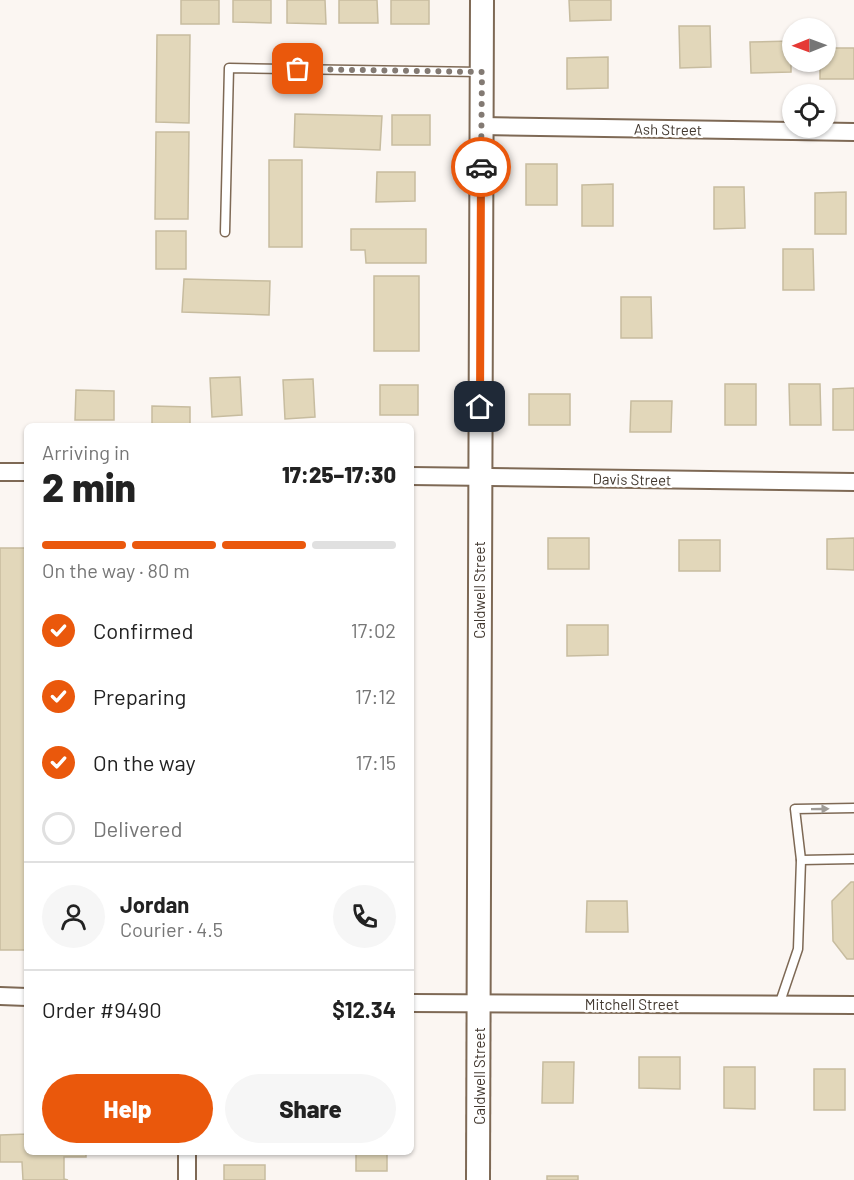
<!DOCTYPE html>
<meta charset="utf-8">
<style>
body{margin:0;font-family:Barlow,sans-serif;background:#f6f6f6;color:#222;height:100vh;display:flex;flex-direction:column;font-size:22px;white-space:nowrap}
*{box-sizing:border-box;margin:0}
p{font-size:20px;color:#767676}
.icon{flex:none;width:33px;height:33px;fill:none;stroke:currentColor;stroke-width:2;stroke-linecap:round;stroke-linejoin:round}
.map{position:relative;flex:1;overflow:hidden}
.panel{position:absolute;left:24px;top:423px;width:390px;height:732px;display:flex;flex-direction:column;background:#fff;border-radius:9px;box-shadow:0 2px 4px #0004}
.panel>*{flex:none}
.needle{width:39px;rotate:269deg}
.tools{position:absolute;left:782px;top:18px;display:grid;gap:12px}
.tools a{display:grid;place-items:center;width:54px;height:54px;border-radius:50%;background:#fff;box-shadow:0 2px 4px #0004;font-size:30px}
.pin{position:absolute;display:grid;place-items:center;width:51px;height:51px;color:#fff;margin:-26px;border-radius:12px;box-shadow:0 3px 9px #0006}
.courier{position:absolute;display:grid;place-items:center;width:60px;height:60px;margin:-30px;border:4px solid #ea580c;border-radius:50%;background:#fff;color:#222;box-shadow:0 2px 8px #0007}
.overview em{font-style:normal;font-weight:800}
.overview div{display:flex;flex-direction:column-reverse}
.overview{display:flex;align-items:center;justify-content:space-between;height:102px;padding:0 18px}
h1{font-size:39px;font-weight:800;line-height:45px}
.bar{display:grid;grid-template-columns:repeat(4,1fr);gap:9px 6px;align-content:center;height:72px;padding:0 18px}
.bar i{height:8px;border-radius:4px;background:#e0e0e0}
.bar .selected{background:#ea580c}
.bar p{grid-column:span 4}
.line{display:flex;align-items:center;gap:15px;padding:0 18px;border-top:2px solid #e0e0e0}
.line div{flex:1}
.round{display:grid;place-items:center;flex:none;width:63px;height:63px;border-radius:32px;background:#f6f6f6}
ol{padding:0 18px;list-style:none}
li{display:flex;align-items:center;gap:18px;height:66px}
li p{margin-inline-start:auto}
li .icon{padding:6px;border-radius:50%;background:#ea580c;color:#fff;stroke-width:4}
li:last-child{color:#767676}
li i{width:33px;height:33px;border:3px solid #e0e0e0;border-radius:50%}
.cta{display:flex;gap:12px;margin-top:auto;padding:12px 18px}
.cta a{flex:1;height:69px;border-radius:36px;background:#ea580c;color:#fff;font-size:24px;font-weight:800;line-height:69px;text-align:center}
.cta a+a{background:#f6f6f6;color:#222}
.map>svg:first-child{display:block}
</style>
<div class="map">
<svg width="854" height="1180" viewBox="0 0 854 1180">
<rect width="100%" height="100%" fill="#fbf6f2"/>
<g fill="#e2d7ba" stroke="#c7bc9f" stroke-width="1.5">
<rect x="181" y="0" width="38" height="24"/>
<path d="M 233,0 L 271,0 L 271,23 L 233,22 Z"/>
<path d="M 287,0 L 325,0 L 326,24 L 287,23 Z"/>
<path d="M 339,0 L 377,0 L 378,23 L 339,23 Z"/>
<rect x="391" y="0" width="38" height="24"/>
<path d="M 569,0 L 611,0 L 611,20 L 570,21 Z"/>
<path d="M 679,26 L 710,26 L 711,67 L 680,68 Z"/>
<path d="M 157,35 L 190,35 L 189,123 L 156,122 Z"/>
<path d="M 791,41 L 791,72 L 751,73 L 750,42 Z"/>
<path d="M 825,48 L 854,48 L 854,79 L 820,79 L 820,62 L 825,62 Z"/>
<path d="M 608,57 L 608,88 L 567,89 L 567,58 Z"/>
<path d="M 295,114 L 382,116 L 380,150 L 294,147 Z"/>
<rect x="392" y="115" width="38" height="30"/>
<path d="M 156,132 L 189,132 L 188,219 L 155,219 Z"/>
<rect x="269" y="160" width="33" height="87"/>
<rect x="526" y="164" width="31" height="41"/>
<path d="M 377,172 L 415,172 L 415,201 L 376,202 Z"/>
<path d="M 613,184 L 613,226 L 582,226 L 582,185 Z"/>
<path d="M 714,187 L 744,187 L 745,228 L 714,229 Z"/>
<path d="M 846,192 L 846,234 L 815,234 L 815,193 Z"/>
<path d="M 351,229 L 426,229 L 426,263 L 366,263 L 365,250 L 351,250 Z"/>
<rect x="156" y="231" width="30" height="38"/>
<path d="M 783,249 L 813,249 L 814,290 L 783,290 Z"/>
<rect x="374" y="276" width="45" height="75"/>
<path d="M 184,279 L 270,281 L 269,315 L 182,312 Z"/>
<path d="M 621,297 L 651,297 L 652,338 L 621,338 Z"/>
<path d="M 240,377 L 242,415 L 212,417 L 210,378 Z"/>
<path d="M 313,379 L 315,417 L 285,419 L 283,380 Z"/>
<rect x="725" y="384" width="31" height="41"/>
<path d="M 789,384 L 820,384 L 821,425 L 790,425 Z"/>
<rect x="380" y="385" width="38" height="30"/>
<path d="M 854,388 L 854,430 L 833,430 L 833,389 Z"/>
<path d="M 76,390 L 114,391 L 114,420 L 75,420 Z"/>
<rect x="529" y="394" width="41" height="31"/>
<path d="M 631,401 L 672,401 L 671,432 L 630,432 Z"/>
<path d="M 152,406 L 190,407 L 190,426 L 152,426 Z"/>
<rect x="548" y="538" width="41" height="31"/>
<path d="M 854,538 L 854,570 L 827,569 L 827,539 Z"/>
<rect x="679" y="540" width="41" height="31"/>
<rect x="0" y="548" width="27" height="402"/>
<path d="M 567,625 L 608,625 L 608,655 L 567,656 Z"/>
<path d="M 851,882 L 854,882 L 854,959 L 847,959 L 833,941 L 832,901 Z"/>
<path d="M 587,901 L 627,901 L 628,932 L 586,932 Z"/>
<path d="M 27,1052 L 27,1152 L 86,1152 L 86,1157 L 64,1157 L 64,1179 L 68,1180 L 23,1180 L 22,1162 L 0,1162 L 0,1135 L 27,1134 Z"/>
<path d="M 639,1057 L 680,1057 L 680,1089 L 639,1088 Z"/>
<path d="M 543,1062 L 574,1062 L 573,1103 L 542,1103 Z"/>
<path d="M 724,1067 L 755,1067 L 755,1109 L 724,1108 Z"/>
<rect x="814" y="1069" width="31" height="41"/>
<rect x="356" y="1152" width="31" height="19"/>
<rect x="224" y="1165" width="41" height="15"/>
<rect x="547" y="1176" width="31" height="4"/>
</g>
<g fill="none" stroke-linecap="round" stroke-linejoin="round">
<g stroke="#7e6955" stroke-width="11">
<g id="lane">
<path d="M 225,232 L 229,68 L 481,72"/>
<path d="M 801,860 L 854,859"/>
<path d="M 779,1005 L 798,949 L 801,860 L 795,809 L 854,808"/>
</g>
</g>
<g stroke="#7e6955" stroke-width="20">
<g id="street">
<path d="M 482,126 L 854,132"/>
<path d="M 0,472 L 27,472"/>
<path d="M 411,476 L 854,482"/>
<path d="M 0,996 L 27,997"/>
<path d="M 411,1003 L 854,1005"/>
<path d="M 187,1180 L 187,1152"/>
</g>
</g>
<g stroke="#7e6955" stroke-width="26">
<path id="secondary" d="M 478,1180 L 482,0"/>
</g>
<use href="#lane" stroke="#fff" stroke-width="8"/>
<use href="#street" stroke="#fff" stroke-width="16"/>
<use href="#secondary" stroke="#fff" stroke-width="22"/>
</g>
<defs><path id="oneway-solid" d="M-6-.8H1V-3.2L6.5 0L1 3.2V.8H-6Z" transform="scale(1.5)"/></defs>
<use fill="#a09c97" href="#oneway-solid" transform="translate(820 809) rotate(-1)"/>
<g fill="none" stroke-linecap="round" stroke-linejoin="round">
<path stroke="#837a73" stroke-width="6" stroke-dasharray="0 10.8" d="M 298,69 L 482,72 L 481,167"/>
<path stroke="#ea580c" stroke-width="8" d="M 480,407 L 481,167"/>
</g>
<g text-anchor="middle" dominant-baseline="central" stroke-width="5" stroke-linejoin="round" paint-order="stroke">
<g font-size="15" fill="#42382f" stroke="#fff">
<text transform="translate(668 129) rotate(1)">Ash Street</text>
<text transform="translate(632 479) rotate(1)">Davis Street</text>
<text transform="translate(479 590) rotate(-90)">Caldwell Street</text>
<text x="632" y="1004">Mitchell Street</text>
<text transform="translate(479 1076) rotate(-90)">Caldwell Street</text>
</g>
</g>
</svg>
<div class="tools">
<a><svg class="needle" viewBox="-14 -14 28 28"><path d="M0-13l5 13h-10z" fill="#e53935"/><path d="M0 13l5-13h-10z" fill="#767676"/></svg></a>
<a><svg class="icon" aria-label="locate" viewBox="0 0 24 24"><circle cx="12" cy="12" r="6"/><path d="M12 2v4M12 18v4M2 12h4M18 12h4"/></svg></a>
</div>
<div class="pin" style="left:298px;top:69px;background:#ea580c"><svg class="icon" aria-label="bag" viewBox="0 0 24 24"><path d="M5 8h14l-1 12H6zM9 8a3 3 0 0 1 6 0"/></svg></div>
<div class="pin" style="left:480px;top:407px;background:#1f2937"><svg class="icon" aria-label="home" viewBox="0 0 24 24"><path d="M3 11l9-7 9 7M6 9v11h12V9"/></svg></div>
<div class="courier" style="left:481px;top:167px"><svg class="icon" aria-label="car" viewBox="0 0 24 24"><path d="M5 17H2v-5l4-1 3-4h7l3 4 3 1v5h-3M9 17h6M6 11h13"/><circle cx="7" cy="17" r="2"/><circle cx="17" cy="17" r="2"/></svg></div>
<section class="panel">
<div class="overview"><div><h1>2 min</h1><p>Arriving in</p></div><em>17:25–17:30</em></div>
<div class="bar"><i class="selected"></i><i class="selected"></i><i class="selected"></i><i></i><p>On the way · 80 m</p></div>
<ol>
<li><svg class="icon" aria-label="check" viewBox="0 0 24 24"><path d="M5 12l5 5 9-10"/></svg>Confirmed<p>17:02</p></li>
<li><svg class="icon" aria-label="check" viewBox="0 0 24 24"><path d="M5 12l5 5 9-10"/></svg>Preparing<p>17:12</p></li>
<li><svg class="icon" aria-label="check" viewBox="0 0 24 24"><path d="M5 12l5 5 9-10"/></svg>On the way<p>17:15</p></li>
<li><i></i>Delivered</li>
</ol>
<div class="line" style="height:108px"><a class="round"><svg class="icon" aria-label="person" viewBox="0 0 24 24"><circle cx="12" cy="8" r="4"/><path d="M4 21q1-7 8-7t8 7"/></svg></a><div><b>Jordan</b><p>Courier · 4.5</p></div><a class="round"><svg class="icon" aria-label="phone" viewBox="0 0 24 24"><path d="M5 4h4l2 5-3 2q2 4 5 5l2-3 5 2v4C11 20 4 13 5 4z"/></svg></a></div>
<div class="line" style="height:78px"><div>Order #9490</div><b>$12.34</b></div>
<div class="cta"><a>Help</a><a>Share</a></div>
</section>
</div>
